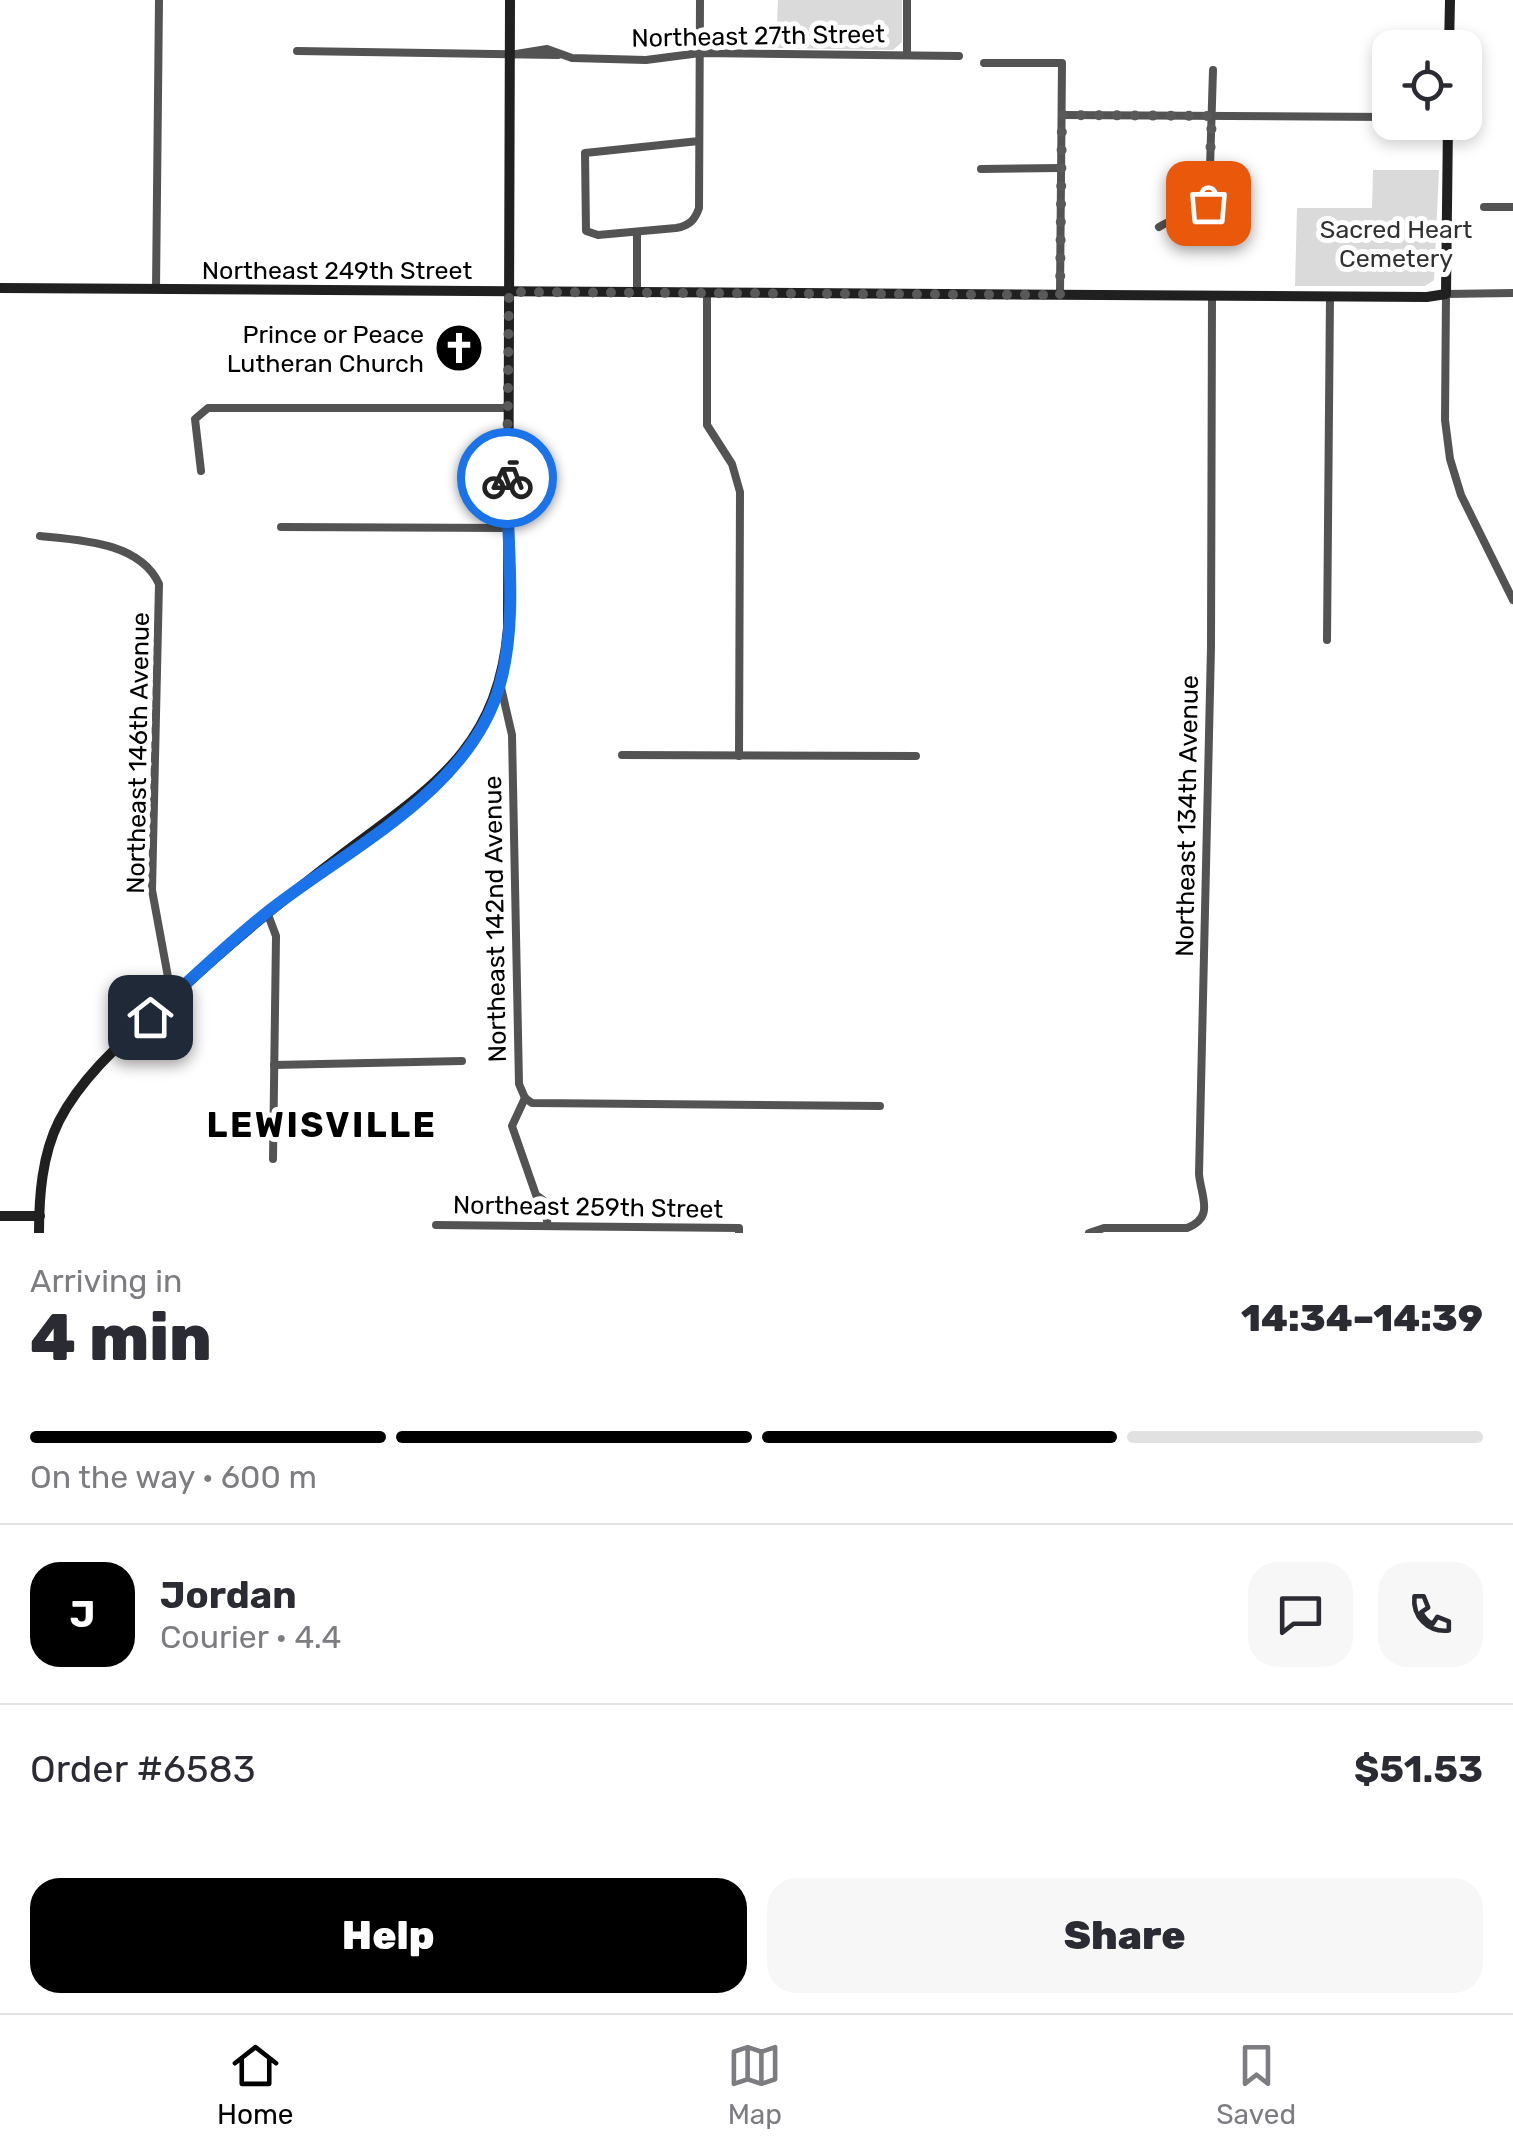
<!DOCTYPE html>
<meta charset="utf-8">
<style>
body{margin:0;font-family:Rubik,sans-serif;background:#f7f7f7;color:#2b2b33;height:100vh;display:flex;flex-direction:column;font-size:38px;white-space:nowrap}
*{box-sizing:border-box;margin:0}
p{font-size:32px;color:#7c7c81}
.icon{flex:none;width:55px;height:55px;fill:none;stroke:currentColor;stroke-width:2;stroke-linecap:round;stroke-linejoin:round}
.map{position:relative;height:1233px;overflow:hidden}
.panel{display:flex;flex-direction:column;background:#fff;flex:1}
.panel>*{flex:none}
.tools{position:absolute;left:1372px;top:30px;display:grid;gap:20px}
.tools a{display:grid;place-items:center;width:110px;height:110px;border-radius:20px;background:#fff;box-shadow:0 5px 15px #0003;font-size:50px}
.pin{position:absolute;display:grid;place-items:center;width:85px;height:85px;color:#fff;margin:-42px;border-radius:20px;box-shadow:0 5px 15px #0006}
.courier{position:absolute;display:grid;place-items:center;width:100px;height:100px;margin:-50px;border:8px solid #1a73e8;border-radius:50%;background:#fff;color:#222;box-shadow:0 2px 12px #0007}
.headline em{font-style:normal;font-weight:800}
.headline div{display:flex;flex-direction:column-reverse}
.headline{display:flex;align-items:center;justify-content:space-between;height:170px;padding:0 30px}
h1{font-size:65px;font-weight:800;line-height:75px}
.bar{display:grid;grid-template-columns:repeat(4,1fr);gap:15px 10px;align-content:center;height:120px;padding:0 30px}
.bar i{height:12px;border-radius:8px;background:#e1e1e2}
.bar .selected{background:#000}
.bar p{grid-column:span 4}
.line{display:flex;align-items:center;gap:25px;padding:0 30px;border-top:2px solid #e1e1e2}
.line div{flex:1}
.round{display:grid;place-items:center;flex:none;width:105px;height:105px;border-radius:30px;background:#f7f7f7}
.button{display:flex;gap:20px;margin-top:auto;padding:20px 30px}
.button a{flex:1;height:115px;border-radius:30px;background:#000;color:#fff;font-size:40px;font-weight:800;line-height:115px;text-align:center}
.button a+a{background:#f7f7f7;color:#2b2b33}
.tabs{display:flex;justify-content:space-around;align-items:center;height:140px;border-top:2px solid #e1e1e2;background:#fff;font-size:28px;color:#7c7c81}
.tabs a{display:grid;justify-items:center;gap:5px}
.tabs .selected{color:#000}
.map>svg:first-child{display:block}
</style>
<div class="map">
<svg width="1513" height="1233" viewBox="0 0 1513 1233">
<rect width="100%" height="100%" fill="#fff"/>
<g fill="#dadada">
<path d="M 778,0 L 902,0 L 902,42 L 893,50 L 776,48 Z"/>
<path d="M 1373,170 L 1439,170 L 1434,280 L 1425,286 L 1295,286 L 1297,208 L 1372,208 Z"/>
</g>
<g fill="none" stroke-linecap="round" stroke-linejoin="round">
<g stroke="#535353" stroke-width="8">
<path d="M 297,51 L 558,55"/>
<path d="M 907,53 L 907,0"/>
<path d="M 510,55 L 547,49 L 572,58 L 646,60 L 700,53 L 959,56"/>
<path d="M 984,63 L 1062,63 L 1060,295"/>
<path d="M 1062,115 L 1390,117"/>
<path d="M 699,141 L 585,153 L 586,231 L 598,235 L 676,228 C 689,226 695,220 699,208 L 700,0"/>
<path d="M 981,169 L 1061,168"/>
<path d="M 1484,207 L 1513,207"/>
<path d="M 1159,227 C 1175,216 1200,216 1209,200 L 1213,70"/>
<path d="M 156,289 L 159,0"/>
<path d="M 637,293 L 637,232"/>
<path d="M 707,293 L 707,425 L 732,464 L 740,492 L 739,756"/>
<path d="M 1513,293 L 1446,294 L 1445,420 L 1450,459 L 1461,495 L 1513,600"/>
<path d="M 201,471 L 195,419 L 208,408 L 507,408"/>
<path d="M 281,527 L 507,528"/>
<path d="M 40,536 C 80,540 140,542 159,584 L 152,890 L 168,977 L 176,993"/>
<path d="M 1327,640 L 1330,296"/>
<path d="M 500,683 L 512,735 L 519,1084 L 525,1098"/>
<path d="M 622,755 L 916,756"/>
<path d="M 267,912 L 276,936 L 273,1159"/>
<path d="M 274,1065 L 462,1061"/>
<path d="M 525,1098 L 532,1103 L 880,1106"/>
<path d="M 525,1098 L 512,1126 L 536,1195 L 543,1200 L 548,1226"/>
<path d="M 436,1225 L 739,1228 L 739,1233"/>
<path d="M 1089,1233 L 1104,1228 L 1187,1228 C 1215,1217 1201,1197 1199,1174 L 1211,647 L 1212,296"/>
</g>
<g stroke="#202020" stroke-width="10">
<path d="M 1449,48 L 1450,0"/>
<path d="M 0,288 L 1427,297 L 1446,294 L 1448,122"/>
<path d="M 0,1216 L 40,1216"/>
<path d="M 39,1233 C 39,1196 42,1155 59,1121 C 84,1073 126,1039 165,1003 C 222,951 279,902 340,856 C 430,788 498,750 508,628 L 510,0"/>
</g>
</g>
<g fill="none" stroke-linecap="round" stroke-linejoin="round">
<path stroke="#595959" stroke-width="10" stroke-dasharray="0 18" d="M 507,478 L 509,292 L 1060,295 L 1062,115 L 1212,116 L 1208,203"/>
<path stroke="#1a73e8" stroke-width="12" d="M 150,1017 C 189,981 228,943 270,910 C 350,847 471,790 500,684 C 518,620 507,545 507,478"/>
</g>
<defs>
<g id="church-disc" transform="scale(2.5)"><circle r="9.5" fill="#000" stroke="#fff"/><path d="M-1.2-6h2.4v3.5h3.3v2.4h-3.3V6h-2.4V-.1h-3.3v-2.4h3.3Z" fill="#fff"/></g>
</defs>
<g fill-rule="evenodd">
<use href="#church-disc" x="459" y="348"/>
</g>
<g text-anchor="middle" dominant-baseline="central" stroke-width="10" stroke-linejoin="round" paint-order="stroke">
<g font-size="25" fill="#000" stroke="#fff">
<text transform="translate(758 36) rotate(-1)">Northeast 27th Street</text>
<text x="337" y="270">Northeast 249th Street</text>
<text transform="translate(138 753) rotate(-89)">Northeast 146th Avenue</text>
<text transform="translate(1187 816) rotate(-89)">Northeast 134th Avenue</text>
<text transform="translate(495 919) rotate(-91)">Northeast 142nd Avenue</text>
<text transform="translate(588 1207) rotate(1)">Northeast 259th Street</text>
</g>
<g font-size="25" fill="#313131" stroke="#fff">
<text x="1396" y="229">Sacred Heart<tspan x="1396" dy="29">Cemetery</tspan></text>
</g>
<g font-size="25" fill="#000" stroke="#fff" text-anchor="end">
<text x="424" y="334">Prince or Peace<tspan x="424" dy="29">Lutheran Church</tspan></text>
</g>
<g font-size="35" font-weight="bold" letter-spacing="2.5" fill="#000" stroke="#fff">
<text x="322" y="1125">LEWISVILLE</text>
</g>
</g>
</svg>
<div class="tools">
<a><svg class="icon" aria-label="locate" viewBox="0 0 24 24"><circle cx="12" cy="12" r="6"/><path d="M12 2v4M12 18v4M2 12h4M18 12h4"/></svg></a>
</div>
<div class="pin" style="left:1208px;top:203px;background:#ea580c"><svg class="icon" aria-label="bag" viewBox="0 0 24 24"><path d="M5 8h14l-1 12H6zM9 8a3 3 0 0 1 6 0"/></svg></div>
<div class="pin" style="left:150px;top:1017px;background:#1f2937"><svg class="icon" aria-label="home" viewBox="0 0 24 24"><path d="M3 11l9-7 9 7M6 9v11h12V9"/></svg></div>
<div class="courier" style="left:507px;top:478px"><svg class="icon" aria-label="bike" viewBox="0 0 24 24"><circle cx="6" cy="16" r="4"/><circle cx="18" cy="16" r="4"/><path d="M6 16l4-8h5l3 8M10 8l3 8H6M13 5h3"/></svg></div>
</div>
<section class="panel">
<div class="headline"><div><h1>4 min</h1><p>Arriving in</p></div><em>14:34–14:39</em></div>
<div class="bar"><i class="selected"></i><i class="selected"></i><i class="selected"></i><i></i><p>On the way · 600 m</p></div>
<div class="line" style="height:180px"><b class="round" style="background:#000;color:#fff">J</b><div><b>Jordan</b><p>Courier · 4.4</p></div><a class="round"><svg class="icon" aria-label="chat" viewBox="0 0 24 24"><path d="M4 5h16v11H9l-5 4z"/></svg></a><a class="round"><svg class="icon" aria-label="phone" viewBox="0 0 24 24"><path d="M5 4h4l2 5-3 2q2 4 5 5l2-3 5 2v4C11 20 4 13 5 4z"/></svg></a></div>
<div class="line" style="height:130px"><div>Order #6583</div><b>$51.53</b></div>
<div class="button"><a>Help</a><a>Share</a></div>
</section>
<nav class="tabs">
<a class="selected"><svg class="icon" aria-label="home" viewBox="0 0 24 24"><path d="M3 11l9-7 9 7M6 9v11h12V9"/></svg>Home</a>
<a><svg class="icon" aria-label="map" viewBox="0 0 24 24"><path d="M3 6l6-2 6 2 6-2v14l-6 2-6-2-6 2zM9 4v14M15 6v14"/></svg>Map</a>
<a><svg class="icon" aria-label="saved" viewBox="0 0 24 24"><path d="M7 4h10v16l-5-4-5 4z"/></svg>Saved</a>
</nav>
